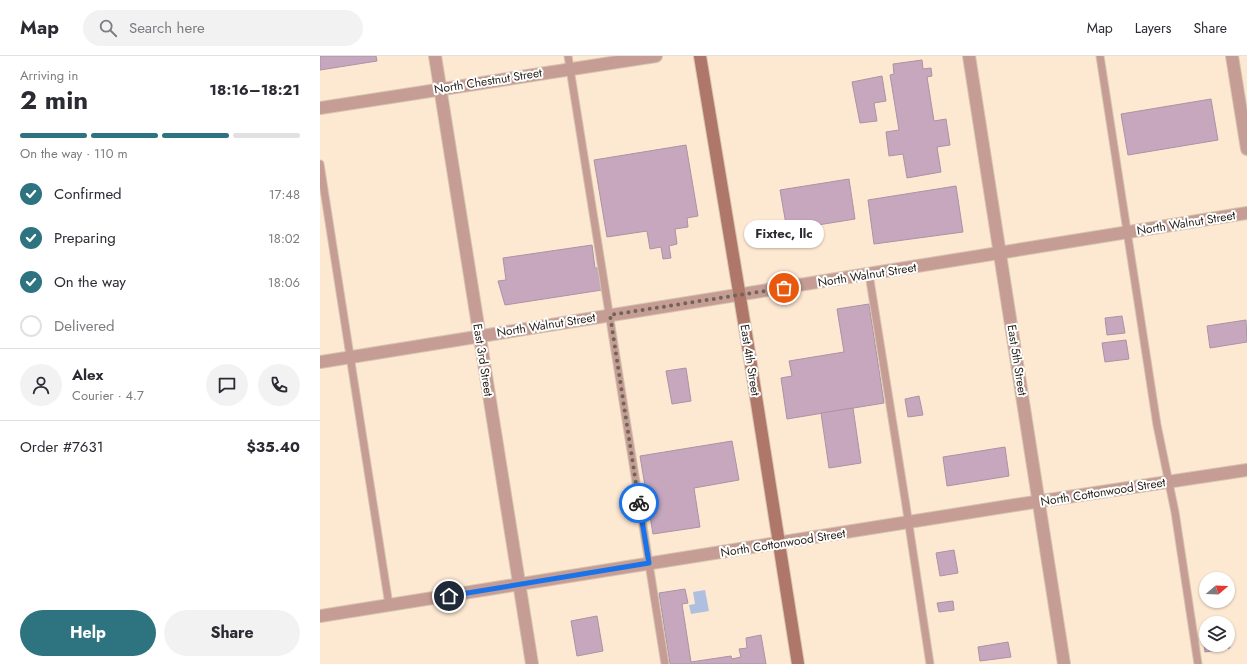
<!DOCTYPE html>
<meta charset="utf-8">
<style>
body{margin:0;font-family:Jost,sans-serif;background:#f2f2f3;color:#2b2b33;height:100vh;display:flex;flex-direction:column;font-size:15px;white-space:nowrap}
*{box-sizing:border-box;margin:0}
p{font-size:13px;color:#7c7c81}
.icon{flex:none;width:22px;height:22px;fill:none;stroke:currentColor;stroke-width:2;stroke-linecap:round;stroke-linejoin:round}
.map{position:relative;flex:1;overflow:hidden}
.details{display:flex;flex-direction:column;background:#fff;width:320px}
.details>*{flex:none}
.needle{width:26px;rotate:71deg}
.buttons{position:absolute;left:879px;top:516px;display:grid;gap:8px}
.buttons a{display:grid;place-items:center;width:36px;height:36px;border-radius:50%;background:#fff;box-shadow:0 1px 3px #0004;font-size:20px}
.pin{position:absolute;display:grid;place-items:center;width:34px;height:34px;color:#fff;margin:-17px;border:2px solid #fff;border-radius:50%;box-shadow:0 1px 4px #0007}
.courier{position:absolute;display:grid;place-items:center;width:40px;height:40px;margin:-20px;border:3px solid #1a73e8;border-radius:50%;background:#fff;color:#222;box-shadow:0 1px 5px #0007}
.bubble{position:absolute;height:28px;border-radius:14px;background:#fff;box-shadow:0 1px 3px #0004;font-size:13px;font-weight:700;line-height:28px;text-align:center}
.head em{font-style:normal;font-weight:700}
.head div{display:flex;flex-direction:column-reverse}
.head{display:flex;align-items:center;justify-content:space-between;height:68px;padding:0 20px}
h1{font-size:26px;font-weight:700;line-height:30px}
.bar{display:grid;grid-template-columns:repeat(4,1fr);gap:6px 4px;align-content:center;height:48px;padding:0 20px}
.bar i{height:5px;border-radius:3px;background:#e1e1e2}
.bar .selected{background:#2d7380}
.bar p{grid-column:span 4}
.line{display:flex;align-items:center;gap:10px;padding:0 20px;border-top:1px solid #e1e1e2}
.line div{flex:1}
.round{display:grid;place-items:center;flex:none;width:42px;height:42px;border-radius:21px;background:#f2f2f3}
ol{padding:0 20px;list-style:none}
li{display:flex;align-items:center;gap:12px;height:44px}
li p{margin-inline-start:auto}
li .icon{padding:4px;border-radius:50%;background:#2d7380;color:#fff;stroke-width:4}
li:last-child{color:#7c7c81}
li i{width:22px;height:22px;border:2px solid #e1e1e2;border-radius:50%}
.button{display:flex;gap:8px;margin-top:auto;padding:8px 20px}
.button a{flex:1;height:46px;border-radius:24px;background:#2d7380;color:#fff;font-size:16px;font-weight:700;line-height:46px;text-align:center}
.button a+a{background:#f2f2f3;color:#2b2b33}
header{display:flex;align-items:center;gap:24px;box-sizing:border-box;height:56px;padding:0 20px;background:#fff;border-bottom:1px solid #e1e1e2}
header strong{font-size:19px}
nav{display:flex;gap:22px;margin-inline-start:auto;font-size:14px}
.search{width:280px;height:36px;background:#f2f2f3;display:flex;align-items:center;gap:10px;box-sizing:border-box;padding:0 14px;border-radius:22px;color:#7c7c81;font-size:15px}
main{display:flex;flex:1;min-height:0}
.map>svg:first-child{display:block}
</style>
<header>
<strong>Map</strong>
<div class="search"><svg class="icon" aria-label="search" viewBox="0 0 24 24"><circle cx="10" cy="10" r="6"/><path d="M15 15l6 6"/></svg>Search here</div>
<nav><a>Map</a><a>Layers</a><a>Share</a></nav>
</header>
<main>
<section class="details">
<div class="head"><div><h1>2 min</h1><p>Arriving in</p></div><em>18:16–18:21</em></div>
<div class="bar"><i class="selected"></i><i class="selected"></i><i class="selected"></i><i></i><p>On the way · 110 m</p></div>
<ol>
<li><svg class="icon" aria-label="check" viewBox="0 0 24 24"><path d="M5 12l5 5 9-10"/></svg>Confirmed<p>17:48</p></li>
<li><svg class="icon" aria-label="check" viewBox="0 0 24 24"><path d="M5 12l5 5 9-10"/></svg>Preparing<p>18:02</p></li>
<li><svg class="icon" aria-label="check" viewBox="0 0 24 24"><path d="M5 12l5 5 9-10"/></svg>On the way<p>18:06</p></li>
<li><i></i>Delivered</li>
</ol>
<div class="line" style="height:72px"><a class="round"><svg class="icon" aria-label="person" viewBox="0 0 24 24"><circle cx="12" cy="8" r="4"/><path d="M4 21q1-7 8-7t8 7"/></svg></a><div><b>Alex</b><p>Courier · 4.7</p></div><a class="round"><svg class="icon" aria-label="chat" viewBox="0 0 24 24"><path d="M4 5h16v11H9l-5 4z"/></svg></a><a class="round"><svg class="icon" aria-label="phone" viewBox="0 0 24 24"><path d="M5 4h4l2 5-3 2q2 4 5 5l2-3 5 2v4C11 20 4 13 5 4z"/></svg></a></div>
<div class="line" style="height:52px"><div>Order #7631</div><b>$35.40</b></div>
<div class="button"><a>Help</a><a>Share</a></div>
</section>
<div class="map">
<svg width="927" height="608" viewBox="0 0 927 608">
<rect width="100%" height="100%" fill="#fde8d2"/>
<path fill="#aebfdf" d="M 385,534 L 389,555 L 371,558 L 369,549 L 375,548 L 373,536 Z"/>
<g fill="#c7a7be" stroke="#ab93a5">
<path d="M 0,0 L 56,0 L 57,5 L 0,14 Z"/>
<path d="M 602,4 L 603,13 L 611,12 L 612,20 L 607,21 L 614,65 L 626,63 L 630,89 L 617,91 L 621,116 L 587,122 L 583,98 L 569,100 L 566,76 L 579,74 L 570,19 L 574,18 L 573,8 Z"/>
<path d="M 562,20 L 566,45 L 554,47 L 557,65 L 540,67 L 532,26 Z"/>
<path d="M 891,43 L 898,84 L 808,99 L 801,58 Z"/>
<path d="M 366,89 L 378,160 L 367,162 L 368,171 L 355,173 L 357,188 L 349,190 L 351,202 L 343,203 L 341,191 L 330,193 L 327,175 L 287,181 L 274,104 Z"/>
<path d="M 529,123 L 535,163 L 467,174 L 460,134 Z"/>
<path d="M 636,130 L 643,176 L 554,188 L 548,144 Z"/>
<path d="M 272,189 L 275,212 L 278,212 L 282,234 L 185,249 L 178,225 L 186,224 L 183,202 Z"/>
<path d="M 549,248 L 564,347 L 467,363 L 461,322 L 472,320 L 469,305 L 524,296 L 517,253 Z"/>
<path d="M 802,260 L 805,277 L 787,279 L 785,262 Z"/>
<path d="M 926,264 L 927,286 L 890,292 L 887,270 Z"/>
<path d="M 806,284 L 809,303 L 785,306 L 782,287 Z"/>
<path d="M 366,312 L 371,345 L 352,348 L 346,315 Z"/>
<path d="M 599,340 L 603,359 L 588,361 L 585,343 Z"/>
<path d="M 533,352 L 541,407 L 509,412 L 501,357 Z"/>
<path d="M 412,385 L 419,424 L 374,432 L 380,471 L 333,478 L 320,400 Z"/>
<path d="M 685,391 L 689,420 L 627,430 L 623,401 Z"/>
<path d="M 634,494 L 638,517 L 620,520 L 616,497 Z"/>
<path d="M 365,533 L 368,547 L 362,548 L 371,606 L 411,600 L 412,603 L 421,601 L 419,593 L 427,592 L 426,582 L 441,579 L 446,608 L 350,608 L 339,537 Z"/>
<path d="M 633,545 L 634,554 L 619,556 L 617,547 Z"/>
<path d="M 277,560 L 283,595 L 257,600 L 251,565 Z"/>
<path d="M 883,581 L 886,581 L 886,589 L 908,589 L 908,582 L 910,592 L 885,596 Z"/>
<path d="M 688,586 L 691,601 L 660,605 L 658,591 Z"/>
</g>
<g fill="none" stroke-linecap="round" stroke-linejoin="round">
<g stroke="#d6c4b0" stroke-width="9">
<g id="service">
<path d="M 248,0 L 345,608"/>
<path d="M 780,0 L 837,369 L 855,456 L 878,608"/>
<path d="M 0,108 L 69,549"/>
<path d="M 549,218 L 585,443 L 610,608"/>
</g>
</g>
<g stroke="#d6c4b0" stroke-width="14">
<g id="minor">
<path d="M 115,0 L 212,608"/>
<path d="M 649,0 L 744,608"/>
<path d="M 912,0 L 927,93"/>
<path d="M 0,52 L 336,0"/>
<path d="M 0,306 L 927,157"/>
<path d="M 0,560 L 695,449 L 927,414"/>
</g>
</g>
<g stroke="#d6c4b0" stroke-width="14">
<path id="secondary" d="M 380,0 L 428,290 L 478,608"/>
</g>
<use href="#service" stroke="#c59d94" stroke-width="7"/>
<use href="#minor" stroke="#c59d94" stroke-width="12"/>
<use href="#secondary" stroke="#af766a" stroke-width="12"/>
</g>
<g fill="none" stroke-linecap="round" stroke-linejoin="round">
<path stroke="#716558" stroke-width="4" stroke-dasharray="0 7.2" d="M 319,447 L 290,259 L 464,232"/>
<path stroke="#1a73e8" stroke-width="5" d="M 129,540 L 329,507 L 319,447"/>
</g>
<g text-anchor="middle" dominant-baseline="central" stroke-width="4" stroke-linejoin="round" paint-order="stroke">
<g font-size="12" fill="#261f17" stroke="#fff">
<text transform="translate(168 25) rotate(-9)">North Chestnut Street</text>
<text transform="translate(866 167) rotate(-9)">North Walnut Street</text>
<text transform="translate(547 219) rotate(-9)">North Walnut Street</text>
<text transform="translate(226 269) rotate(-9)">North Walnut Street</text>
<text transform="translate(163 304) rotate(81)">East 3rd Street</text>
<text transform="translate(430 304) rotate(81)">East 4th Street</text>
<text transform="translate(697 304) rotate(81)">East 5th Street</text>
<text transform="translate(783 436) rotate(-9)">North Cottonwood Street</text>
<text transform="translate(463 487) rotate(-9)">North Cottonwood Street</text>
</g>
</g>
</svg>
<div class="buttons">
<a><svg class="needle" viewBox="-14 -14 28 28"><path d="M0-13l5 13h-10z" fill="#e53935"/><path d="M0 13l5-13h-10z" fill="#7c7c81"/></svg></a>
<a><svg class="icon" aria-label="layers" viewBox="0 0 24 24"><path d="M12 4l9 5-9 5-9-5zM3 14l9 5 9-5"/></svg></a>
</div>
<div class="pin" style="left:464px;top:232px;background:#ea580c"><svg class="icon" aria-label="bag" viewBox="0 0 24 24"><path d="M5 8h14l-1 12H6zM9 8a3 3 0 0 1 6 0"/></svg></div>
<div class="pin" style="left:129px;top:540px;background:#1f2937"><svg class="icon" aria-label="home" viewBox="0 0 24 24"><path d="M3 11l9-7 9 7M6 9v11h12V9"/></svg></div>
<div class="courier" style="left:319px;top:447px"><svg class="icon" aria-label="bike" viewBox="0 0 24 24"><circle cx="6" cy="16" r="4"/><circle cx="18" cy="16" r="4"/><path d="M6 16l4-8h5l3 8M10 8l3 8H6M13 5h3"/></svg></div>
<div class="bubble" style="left:424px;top:164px;width:80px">Fixtec, llc</div>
</div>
</main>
